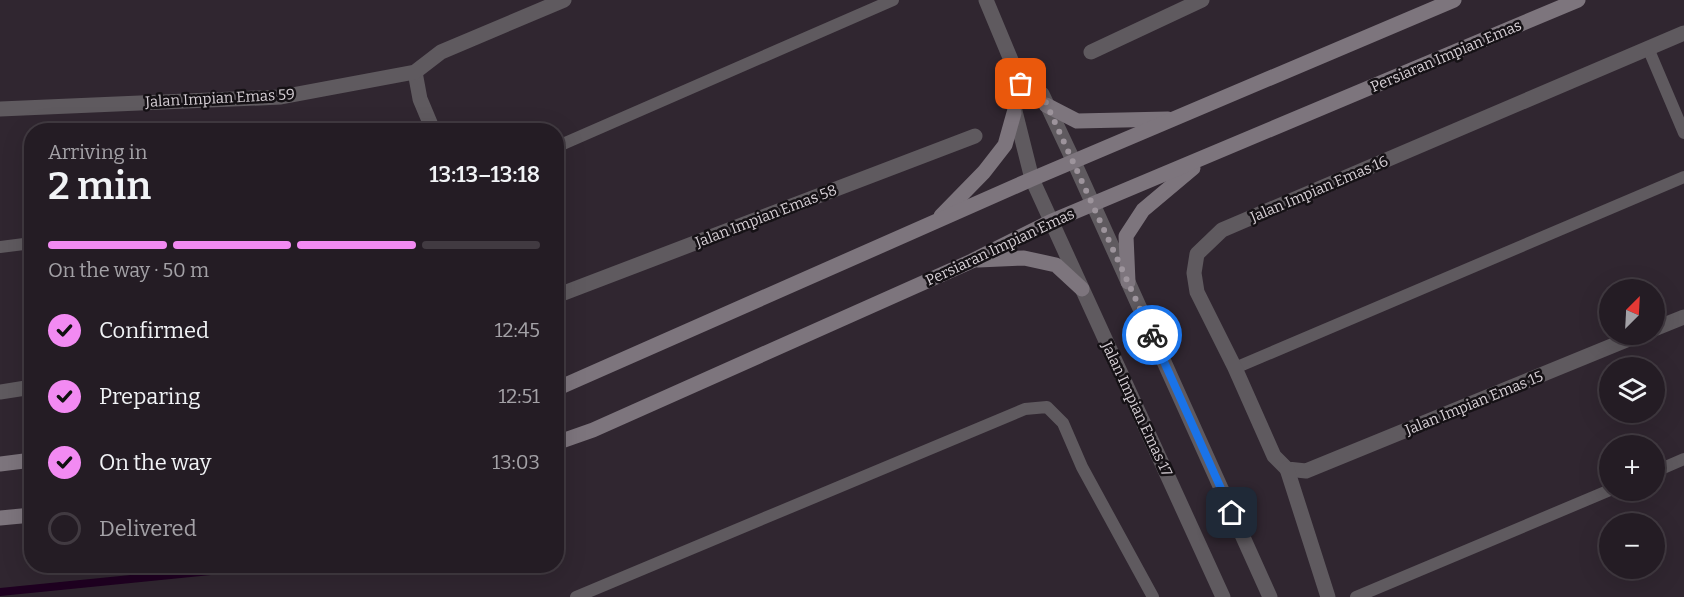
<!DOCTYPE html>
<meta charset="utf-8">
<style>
body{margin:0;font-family:Bitter,serif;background:#2c252c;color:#f1f3f6;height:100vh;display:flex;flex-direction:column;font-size:22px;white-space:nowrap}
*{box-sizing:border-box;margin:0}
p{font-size:20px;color:#a3a1a6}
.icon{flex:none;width:33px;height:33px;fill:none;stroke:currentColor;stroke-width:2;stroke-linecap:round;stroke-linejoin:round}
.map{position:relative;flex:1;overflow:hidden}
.side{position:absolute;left:24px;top:123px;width:540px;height:450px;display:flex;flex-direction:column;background:#241c24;border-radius:24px;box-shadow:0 6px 24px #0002,0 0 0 2px #413a41}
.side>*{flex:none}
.needle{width:39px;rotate:24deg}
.controls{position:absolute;left:1599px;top:279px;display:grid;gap:12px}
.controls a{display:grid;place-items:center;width:66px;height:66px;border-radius:50%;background:#241c24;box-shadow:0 6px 24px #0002,0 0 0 2px #413a41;font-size:30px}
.pin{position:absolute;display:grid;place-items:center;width:51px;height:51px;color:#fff;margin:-26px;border-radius:12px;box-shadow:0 3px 9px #0006}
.courier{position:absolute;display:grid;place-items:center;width:60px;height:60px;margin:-30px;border:4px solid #1a73e8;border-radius:50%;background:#fff;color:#222;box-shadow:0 2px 8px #0007}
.overview em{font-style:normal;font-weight:600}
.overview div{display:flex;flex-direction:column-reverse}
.overview{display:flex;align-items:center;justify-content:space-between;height:102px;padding:0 24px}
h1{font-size:39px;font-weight:600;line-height:45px}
.bar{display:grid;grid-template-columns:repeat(4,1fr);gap:9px 6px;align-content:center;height:72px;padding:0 24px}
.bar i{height:8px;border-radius:4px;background:#413a41}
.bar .selected{background:#f28af2}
.bar p{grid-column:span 4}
ol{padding:0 24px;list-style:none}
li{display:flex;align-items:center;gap:18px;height:66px}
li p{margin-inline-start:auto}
li .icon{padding:6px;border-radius:50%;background:#f28af2;color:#111;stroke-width:4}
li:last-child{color:#a3a1a6}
li i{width:33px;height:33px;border:3px solid #413a41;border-radius:50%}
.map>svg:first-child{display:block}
</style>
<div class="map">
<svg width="1684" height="597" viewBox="0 0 1684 597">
<rect width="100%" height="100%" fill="#302630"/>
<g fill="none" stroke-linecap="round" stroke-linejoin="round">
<path stroke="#1f0021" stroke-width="8" d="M 0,592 L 261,566"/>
<g stroke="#5f5a5f" stroke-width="12">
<path d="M 1648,48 L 1684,133"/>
<path d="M 556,147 L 893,0"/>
<path d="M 0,247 L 32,243"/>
<path d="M 1235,368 L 1684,177"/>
<path d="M 1654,472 L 1684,459"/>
<path d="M 576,597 L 1025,409 L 1047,407 L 1063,423 L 1082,467 L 1153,597"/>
<path d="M 1356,597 L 1610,490"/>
</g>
<g stroke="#5f5a5f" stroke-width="15">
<path d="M 986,0 L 1021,84 L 1042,94 L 1074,162"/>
<path d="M 1091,52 L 1202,0"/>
<path d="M 415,72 L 420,99 L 433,130"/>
<path d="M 1021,84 L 1013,103 L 1032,179"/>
<path d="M 0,109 L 281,97 L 415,72 L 441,52 L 564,0"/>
<path d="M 556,296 L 975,136"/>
<path d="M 1654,329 L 1684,317"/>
<path d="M 1641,334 L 1306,471 L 1287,469 L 1274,456 L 1235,368 L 1197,292 L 1194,273 L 1197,254 L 1222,230 L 1684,33"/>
<path d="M 0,392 L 32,387"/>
<path d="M 1287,469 L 1328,597"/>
</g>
<g stroke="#5f5a5f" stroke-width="15">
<path d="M 1074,162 L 1270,597"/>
<path d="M 1032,179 L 1223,597"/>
</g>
<g stroke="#7d757d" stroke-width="15">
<path d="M 1046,105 L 1077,121 L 1168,119"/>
<path d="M 941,216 L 984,172 L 1005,145 L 1014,113"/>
<path d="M 978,260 L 1024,258 L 1056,265 L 1082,289"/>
<path d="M 1128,282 L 1126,236 L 1143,210 L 1193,168"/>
<path d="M 556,389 L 1032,179 L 1454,0"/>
<path d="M 556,443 L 593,430 L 972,261 L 1050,222 L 1578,0"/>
<path d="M 0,464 L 32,460"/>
<path d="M 0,518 L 32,515"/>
</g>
</g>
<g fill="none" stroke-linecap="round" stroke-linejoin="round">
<path stroke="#9d949c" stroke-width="6" stroke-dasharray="0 10.8" d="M 1021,84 L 1042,94 L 1152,335"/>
<path stroke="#1a73e8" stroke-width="8" d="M 1152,335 L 1232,513"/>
</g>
<g text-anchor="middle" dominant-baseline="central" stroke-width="5" stroke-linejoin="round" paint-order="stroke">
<g font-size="15" fill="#d7d0d6" stroke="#151115">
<text transform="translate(1446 56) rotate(-23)">Persiaran Impian Emas</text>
<text transform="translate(220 98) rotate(-3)">Jalan Impian Emas 59</text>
<text transform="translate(1319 189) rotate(-23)">Jalan Impian Emas 16</text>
<text transform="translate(766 216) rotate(-21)">Jalan Impian Emas 58</text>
<text transform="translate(1000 247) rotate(-25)">Persiaran Impian Emas</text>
<text transform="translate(1474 403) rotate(-22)">Jalan Impian Emas 15</text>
<text transform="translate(1137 409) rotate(65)">Jalan Impian Emas 17</text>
</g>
</g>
</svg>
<div class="controls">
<a><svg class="needle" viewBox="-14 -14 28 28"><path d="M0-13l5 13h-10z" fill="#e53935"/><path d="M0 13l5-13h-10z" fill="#a3a1a6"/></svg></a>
<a><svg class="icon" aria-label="layers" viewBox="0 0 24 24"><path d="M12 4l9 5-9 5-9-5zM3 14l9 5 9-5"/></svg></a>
<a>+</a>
<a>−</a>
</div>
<div class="pin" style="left:1021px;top:84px;background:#ea580c"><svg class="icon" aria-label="bag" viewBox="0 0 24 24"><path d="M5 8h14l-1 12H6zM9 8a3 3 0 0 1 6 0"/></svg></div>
<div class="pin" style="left:1232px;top:513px;background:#1f2937"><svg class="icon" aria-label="home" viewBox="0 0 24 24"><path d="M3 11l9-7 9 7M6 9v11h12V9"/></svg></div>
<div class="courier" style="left:1152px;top:335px"><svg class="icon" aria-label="bike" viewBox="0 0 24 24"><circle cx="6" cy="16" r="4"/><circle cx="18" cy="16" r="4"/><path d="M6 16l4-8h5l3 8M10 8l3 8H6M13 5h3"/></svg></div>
<section class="side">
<div class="overview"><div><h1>2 min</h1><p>Arriving in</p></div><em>13:13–13:18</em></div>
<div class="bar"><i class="selected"></i><i class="selected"></i><i class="selected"></i><i></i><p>On the way · 50 m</p></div>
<ol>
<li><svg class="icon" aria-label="check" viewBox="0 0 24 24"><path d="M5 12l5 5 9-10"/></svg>Confirmed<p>12:45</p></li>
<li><svg class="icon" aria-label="check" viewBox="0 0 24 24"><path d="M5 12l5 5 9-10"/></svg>Preparing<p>12:51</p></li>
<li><svg class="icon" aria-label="check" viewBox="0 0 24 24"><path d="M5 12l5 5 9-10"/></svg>On the way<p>13:03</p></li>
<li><i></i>Delivered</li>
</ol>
</section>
</div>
